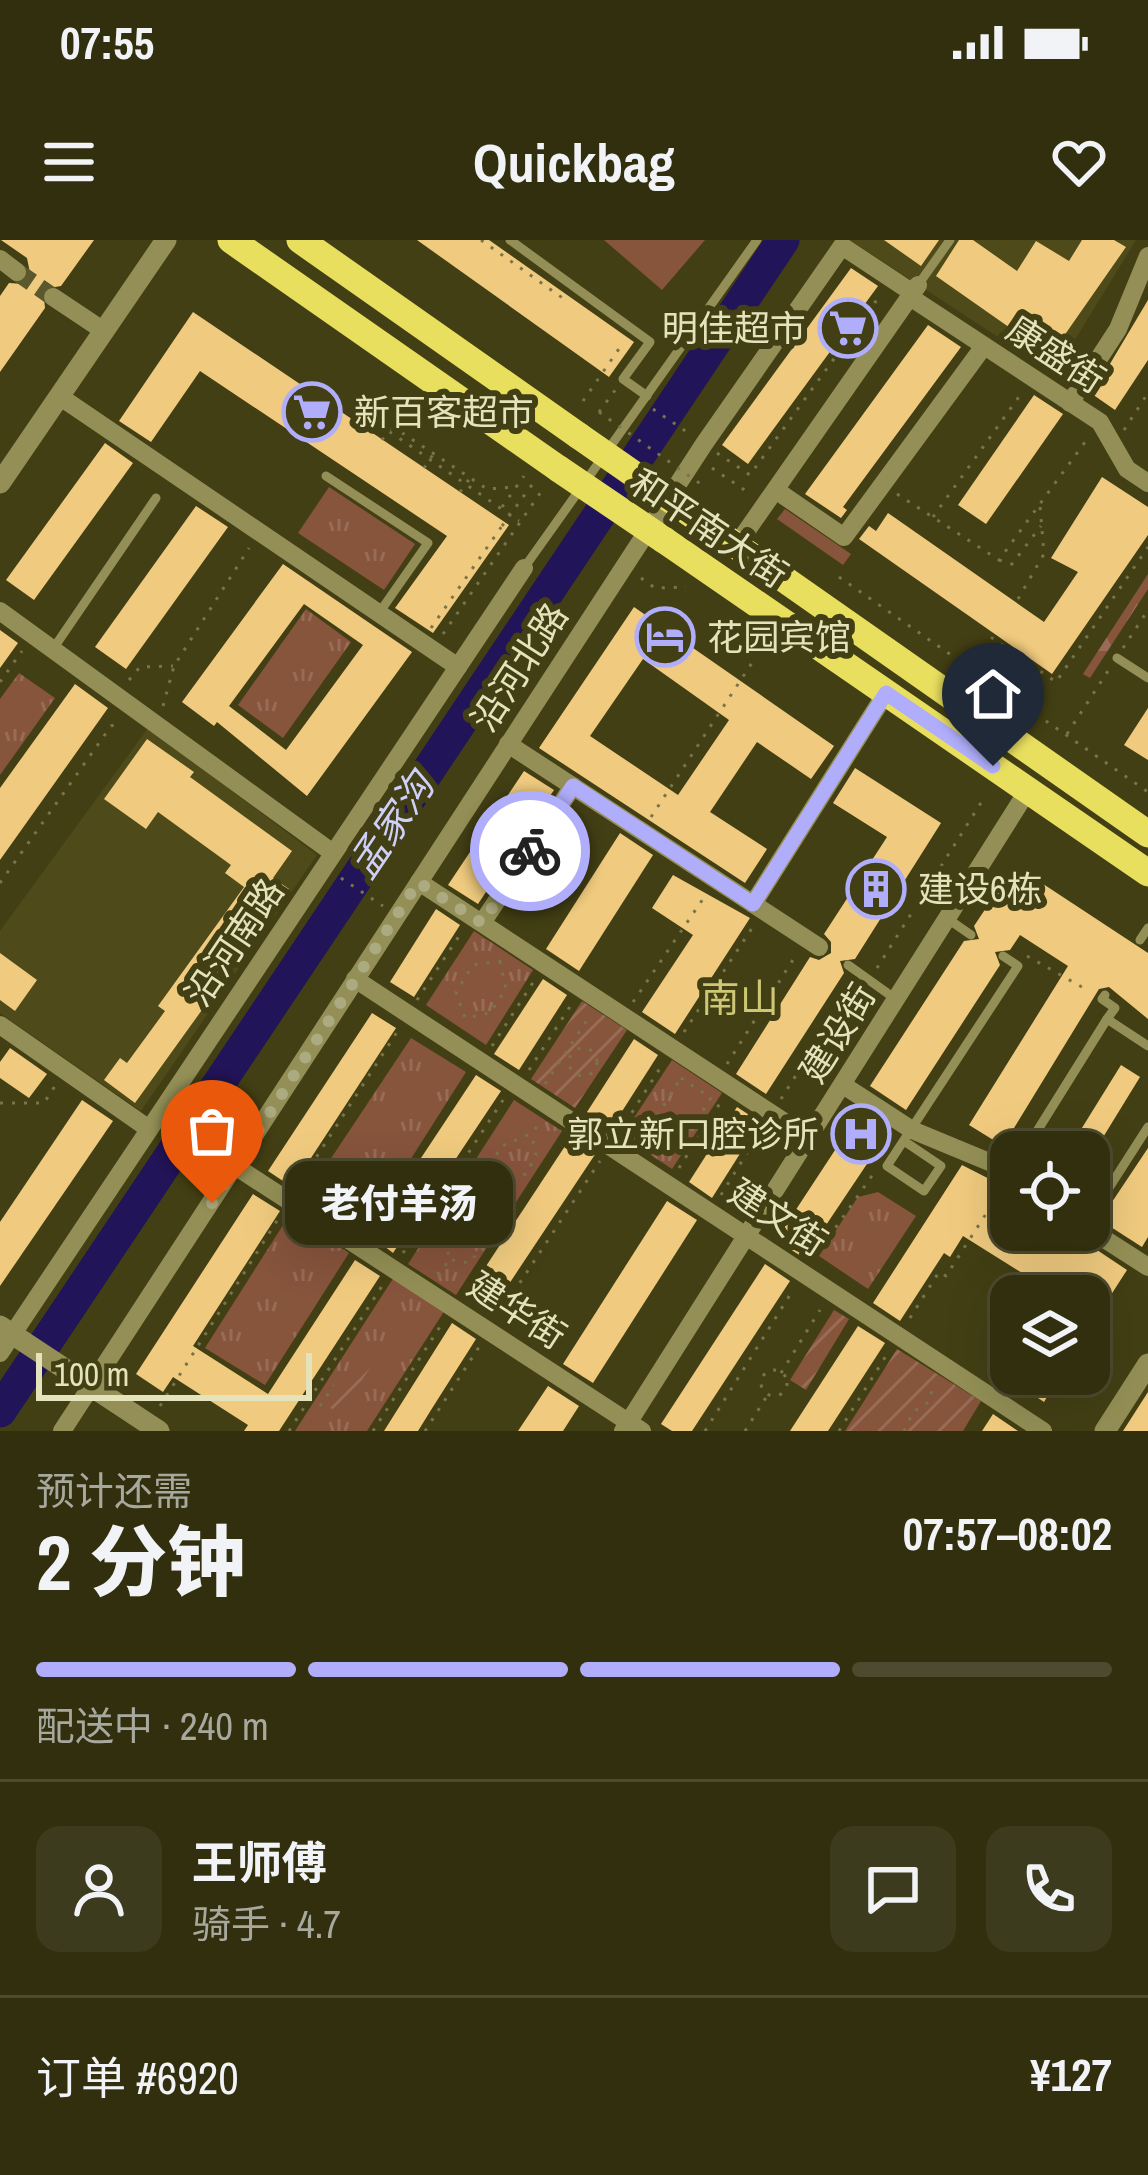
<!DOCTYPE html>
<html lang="zh">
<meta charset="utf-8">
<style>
body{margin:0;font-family:"Archivo Narrow","Noto Sans SC",sans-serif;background:#3d3b1d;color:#f1f3f6;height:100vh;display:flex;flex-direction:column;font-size:45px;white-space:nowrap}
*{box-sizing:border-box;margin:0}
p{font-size:39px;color:#a8a99e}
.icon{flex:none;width:66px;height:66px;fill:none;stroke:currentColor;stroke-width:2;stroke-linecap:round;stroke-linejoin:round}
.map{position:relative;height:1191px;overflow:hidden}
.panel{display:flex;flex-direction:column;background:#322f0f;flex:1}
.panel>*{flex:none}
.controls{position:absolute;left:990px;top:891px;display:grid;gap:24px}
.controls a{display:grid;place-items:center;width:120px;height:120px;border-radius:24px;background:#322f0f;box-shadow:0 12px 48px #0002,0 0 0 3px #4d4a2f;font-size:60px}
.scale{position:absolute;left:36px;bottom:30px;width:276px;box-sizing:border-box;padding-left:12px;border:6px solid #e5e3bb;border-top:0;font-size:33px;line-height:42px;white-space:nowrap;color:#e5e3bb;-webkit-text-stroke:9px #433f14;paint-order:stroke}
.pin{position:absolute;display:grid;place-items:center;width:102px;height:102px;color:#fff;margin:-123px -51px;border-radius:50% 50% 50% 0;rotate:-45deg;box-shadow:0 0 12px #0007}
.pin .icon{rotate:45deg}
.courier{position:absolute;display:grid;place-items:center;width:120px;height:120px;margin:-60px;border:9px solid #b0aefa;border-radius:50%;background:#fff;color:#222;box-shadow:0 3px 15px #0007}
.bubble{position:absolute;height:84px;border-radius:24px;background:#322f0f;box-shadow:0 12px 48px #0002,0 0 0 3px #4d4a2f;font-size:39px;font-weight:800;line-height:84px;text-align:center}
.head em{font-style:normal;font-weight:800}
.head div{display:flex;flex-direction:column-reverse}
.head{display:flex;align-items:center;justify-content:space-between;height:204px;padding:0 36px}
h1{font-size:78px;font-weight:800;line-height:90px}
.bar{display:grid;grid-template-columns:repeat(4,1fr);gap:18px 12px;align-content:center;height:144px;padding:0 36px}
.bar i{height:15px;border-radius:9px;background:#4d4a2f}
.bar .current{background:#b0aefa}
.bar p{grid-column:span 4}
.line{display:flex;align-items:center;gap:30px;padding:0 36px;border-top:3px solid #4d4a2f}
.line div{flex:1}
.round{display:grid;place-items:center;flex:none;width:126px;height:126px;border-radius:24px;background:#3d3b1d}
.status{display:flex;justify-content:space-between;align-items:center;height:84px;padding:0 60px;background:#322f0f;direction:ltr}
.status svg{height:33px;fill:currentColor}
header{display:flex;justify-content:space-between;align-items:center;height:156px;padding:0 36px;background:#322f0f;font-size:54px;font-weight:800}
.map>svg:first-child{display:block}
</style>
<div class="status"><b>07:55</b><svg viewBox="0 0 49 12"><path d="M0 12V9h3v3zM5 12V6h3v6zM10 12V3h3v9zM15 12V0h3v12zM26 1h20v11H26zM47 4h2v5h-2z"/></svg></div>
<header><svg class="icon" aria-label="menu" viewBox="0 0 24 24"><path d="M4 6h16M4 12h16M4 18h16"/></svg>Quickbag<svg class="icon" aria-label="heart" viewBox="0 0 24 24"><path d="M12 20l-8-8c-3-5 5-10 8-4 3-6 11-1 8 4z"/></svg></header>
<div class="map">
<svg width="1148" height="1191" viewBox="0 0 1148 1191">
<defs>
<pattern id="forest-firs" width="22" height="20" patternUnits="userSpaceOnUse" patternTransform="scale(3)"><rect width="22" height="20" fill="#87543c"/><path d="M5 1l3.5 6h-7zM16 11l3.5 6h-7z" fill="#986c56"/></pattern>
<pattern id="park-tufts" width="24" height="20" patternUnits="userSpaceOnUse" patternTransform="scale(3)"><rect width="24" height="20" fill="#87543c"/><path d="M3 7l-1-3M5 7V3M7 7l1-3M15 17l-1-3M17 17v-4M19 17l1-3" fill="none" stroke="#986c56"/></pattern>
<pattern id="garden-furrows" width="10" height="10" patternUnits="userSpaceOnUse" patternTransform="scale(3)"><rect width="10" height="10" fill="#87543c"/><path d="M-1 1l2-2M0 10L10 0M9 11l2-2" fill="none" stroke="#986c56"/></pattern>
</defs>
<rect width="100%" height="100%" fill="#433f14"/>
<g fill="#4e4a19">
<path d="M 850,0 L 1136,0 L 1054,134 Z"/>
<path d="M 148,488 L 317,615 L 141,871 L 0,773 L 0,691 Z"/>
</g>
<path fill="#87543c" d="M 604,0 L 705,0 L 662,50 Z"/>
<g fill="url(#forest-firs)">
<path d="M 785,269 L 851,314 L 843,325 L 777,279 Z"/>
<path d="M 1148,334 L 1148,349 L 1090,438 L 1083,434 Z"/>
</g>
<g fill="url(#park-tufts)">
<path d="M 329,247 L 415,304 L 384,350 L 298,293 Z"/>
<path d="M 306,369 L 351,402 L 283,498 L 238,465 Z"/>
<path d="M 19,433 L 55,458 L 0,535 L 0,459 Z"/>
<path d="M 474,691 L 533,730 L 486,805 L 426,765 Z"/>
<path d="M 411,798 L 466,832 L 367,988 L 310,950 Z"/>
<path d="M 672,820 L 722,853 L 672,929 L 622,896 Z"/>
<path d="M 514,860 L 562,891 L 456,1055 L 408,1024 Z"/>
<path d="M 878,952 L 916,976 L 868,1049 L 819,1016 L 858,957 Z"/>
<path d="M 290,974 L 349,1013 L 265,1145 L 205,1108 Z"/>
<path d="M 394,1037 L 445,1070 L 367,1191 L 295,1191 Z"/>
</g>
<g fill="url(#garden-furrows)">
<path d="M 582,761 L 627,790 L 575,868 L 531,839 Z"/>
<path d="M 834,1070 L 849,1079 L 806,1150 L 790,1140 Z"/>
<path d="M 368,1107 L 379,1114 L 340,1174 L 329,1167 Z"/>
<path d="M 897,1109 L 981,1161 L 963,1191 L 845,1191 Z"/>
</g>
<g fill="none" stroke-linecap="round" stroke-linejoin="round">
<path stroke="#221458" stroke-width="33" d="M 0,1171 L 783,0"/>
</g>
<g fill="#f0cb7f" fill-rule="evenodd">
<path d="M 1,0 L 94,0 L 61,46 L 43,49 L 45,68 L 0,132 L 0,56 L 9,43 L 23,44 L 30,33 L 27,18 Z"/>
<path d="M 417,0 L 489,0 L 634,102 L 609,137 Z"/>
<path d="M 884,0 L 939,0 L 921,26 Z"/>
<path d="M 959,0 L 973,0 L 1017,31 L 1036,1 L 1069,21 L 1082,0 L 1114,0 L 1126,7 L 1050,116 L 936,36 Z"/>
<path d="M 851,28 L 878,46 L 748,224 L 722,205 Z"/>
<path d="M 1148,60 L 1148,120 L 1115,170 L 1092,154 Z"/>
<path d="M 193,72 L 509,285 L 433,393 L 395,368 L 447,296 L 200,131 L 151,202 L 119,181 Z"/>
<path d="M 928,85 L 961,107 L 843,267 L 847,270 L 841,278 L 805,254 Z"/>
<path d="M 1034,155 L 1063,174 L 986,284 L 958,265 Z"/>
<path d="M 105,203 L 133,223 L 34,360 L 6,340 Z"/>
<path d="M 1102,237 L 1148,267 L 1148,295 L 1052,434 L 859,299 L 869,286 L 876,291 L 888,273 L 1044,382 L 1078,332 L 1051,318 Z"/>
<path d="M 196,266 L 228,287 L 126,429 L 95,407 Z"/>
<path d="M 283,324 L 412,412 L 307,556 L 217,482 L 214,486 L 182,462 ZM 304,364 L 363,405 L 286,510 L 229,466 Z"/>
<path d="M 634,367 L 834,506 L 811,539 L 757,502 L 710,572 L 767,609 L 745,643 L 539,508 ZM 643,419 L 729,480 L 678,555 L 590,496 Z"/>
<path d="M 0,390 L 18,403 L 0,428 Z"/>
<path d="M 75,444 L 108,468 L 0,620 L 0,548 Z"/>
<path d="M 1148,468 L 1148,520 L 1124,505 Z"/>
<path d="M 147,499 L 194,532 L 190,537 L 292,611 L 273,638 L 289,649 L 135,863 L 104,840 L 120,818 L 127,823 L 165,771 L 158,766 L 244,647 L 225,633 L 231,625 L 158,572 L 146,589 L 104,559 Z"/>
<path d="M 855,528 L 941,583 L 855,719 L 840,721 L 844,733 L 766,854 L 736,834 L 810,717 L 819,720 L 831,713 L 831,702 L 824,694 L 887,597 L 833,563 Z"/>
<path d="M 524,531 L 554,550 L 478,664 L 448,645 Z"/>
<path d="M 620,593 L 653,615 L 579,731 L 546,709 Z"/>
<path d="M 673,635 L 750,678 L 675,794 L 642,772 L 693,695 L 652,668 Z"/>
<path d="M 1031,636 L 1148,713 L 1148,779 L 1109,747 L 1099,749 L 1003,906 L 969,885 L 1068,726 L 1020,695 L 1010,710 L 995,712 L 1000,725 L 906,870 L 870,846 L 964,701 L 979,699 L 974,686 L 998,650 Z"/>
<path d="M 436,669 L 460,685 L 414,757 L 390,742 Z"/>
<path d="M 0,713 L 37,740 L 15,771 L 0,760 Z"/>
<path d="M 543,739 L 567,755 L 519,830 L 494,814 Z"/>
<path d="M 372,773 L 396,788 L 292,947 L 268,931 Z"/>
<path d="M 634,799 L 658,815 L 612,887 L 587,872 Z"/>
<path d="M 10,808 L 47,834 L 29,858 L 0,838 L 0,822 Z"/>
<path d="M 1121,825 L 1140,837 L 1094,912 L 1067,912 Z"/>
<path d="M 476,835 L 501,851 L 393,1013 L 370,995 Z"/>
<path d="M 82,860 L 113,881 L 0,1046 L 0,982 Z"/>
<path d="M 737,867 L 760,882 L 712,958 L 689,942 Z"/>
<path d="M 860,872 L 889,891 L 804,1018 L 776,1000 Z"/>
<path d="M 571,897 L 596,913 L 491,1071 L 467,1055 Z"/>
<path d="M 1148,908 L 1148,997 L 1142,1007 L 1100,980 Z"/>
<path d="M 962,925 L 1011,950 L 1011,990 L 1075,990 L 1082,1000 L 1127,1030 L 1089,1089 L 1089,1056 L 1059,1056 L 963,996 L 950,1017 L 944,1013 L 900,1081 L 873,1063 Z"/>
<path d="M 253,954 L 280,971 L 193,1106 L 268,1154 L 355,1020 L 380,1036 L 279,1191 L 244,1191 L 248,1185 L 173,1137 L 163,1152 L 136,1134 Z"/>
<path d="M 667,961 L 697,980 L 593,1143 L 563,1124 Z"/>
<path d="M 765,1024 L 790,1041 L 692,1191 L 672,1191 L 661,1184 Z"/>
<path d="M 452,1083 L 476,1099 L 431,1170 L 418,1191 L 384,1191 Z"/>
<path d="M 858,1086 L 885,1103 L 828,1191 L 790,1191 Z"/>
<path d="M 1002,1134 L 1061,1134 L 1044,1162 Z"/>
<path d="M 548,1146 L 579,1166 L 563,1191 L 518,1191 Z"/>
<path d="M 1148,1152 L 1148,1191 L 1123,1191 Z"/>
<path d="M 993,1174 L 1018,1191 L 982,1191 Z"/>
</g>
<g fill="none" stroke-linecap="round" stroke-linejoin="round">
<path stroke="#5b582d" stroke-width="18" stroke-dasharray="18 9" stroke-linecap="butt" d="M 17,32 L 53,57"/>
<g stroke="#78754b" stroke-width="3" stroke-dasharray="3 9" stroke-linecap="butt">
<path d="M 481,0 L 564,59"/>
<path d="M 583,161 L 623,103"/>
<path d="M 653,169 L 690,194"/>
<path d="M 599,172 L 616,149"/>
<path d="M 370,178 L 519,281"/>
<path d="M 392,186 L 487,249 L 516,247"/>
<path d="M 1124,190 L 1148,153"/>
<path d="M 717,213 L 750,235 L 875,62 L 882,60"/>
<path d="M 712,228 L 749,253"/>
<path d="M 897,254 L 999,320 L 1088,198"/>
<path d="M 523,257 L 534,242"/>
<path d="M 502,267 L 524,236"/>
<path d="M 933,277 L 1021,154"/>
<path d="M 999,320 L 1012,324 L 1041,286"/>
<path d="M 839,337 L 1148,552"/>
<path d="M 641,338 L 655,348 L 686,347"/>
<path d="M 1018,359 L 1044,314 L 1040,266"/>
<path d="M 431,388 L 502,286"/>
<path d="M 443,394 L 543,249"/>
<path d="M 976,407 L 983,412 L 992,398 L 1056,442 L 1148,307"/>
<path d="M 1123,408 L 1148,370"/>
<path d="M 129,440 L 140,427 L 173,426"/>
<path d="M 0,442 L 22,411"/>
<path d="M 163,466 L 174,426 L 249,308"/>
<path d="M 1067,494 L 1108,431"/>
<path d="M 651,577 L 765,403"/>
<path d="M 341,638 L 383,666"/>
<path d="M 0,643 L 111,486 L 119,483"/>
<path d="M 1027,716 L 1089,751"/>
<path d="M 500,721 L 506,749 L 490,773 L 465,778 L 456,752 L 473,725 Z"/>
<path d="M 877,728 L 984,558"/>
<path d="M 417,760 L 461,693"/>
<path d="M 633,762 L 705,656"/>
<path d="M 684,792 L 754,685"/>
<path d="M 492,806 L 536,738"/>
<circle cx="583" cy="822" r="14"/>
<path d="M 727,824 L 796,715"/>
<path d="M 529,830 L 573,762"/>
<path d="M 681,838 L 711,858 L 673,917 L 643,898 Z"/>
<path d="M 545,844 L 589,777"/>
<path d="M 781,859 L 853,745"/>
<path d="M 0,863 L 44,863 L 55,846"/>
<path d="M 183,877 L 225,906"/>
<path d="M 619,893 L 662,825"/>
<path d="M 679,928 L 722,860"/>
<path d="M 500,941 L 526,934 L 536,915 L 532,895"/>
<path d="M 297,947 L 399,789"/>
<path d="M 721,955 L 763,887"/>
<path d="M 403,1013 L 503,860"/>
<path d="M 815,1017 L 874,933"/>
<path d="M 452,1020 L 469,1023 L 481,1009 L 476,983"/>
<path d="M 439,1036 L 449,1019 L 445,993 L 456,981 L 475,981 L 499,942 L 493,923 L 500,907 L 532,893 L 539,884"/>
<path d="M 500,1073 L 600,921"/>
<path d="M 910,1078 L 939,1032 L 946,1036 L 1002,949"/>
<circle cx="774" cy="1143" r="13"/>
<path d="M 781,1133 L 820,1070"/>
<path d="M 160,1166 L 280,976"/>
<path d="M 320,1166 L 334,1145"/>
<path d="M 289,1191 L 382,1046"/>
<path d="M 373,1191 L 443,1082"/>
<path d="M 425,1191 L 479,1107"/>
<path d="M 705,1191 L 793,1050"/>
<path d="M 745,1191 L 767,1156"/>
<path d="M 839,1191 L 889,1111"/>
<path d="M 904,1191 L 913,1172 L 929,1162 L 934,1142"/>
</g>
<g stroke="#938f56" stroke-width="9">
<path d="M 510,0 L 650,102 L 623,139 L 647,156"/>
<path d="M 918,45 L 950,0"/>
<path d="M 326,236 L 428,303 L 379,373"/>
<path d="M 524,328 L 757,0"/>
<path d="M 53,409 L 156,258"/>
<path d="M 1117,418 L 1148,438"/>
<path d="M 948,679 L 971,695"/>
<path d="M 1140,700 L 1148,688"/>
<path d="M 848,725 L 897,760"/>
<path d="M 1105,755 L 1102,759 L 1115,768 L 1107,779"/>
<path d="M 904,901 L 941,926 L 924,951 L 887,926 L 1018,726 L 1003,716"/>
<path d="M 1024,912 L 1107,779 L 1148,806"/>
<path d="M 1089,979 L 1148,887"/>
</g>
<g stroke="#938f56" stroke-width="18">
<path d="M 0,19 L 17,32"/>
<path d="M 53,57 L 104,91"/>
<path d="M 910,57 L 1100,182 L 1127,229 L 1148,243"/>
<path d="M 59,156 L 458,427"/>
<path d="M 1070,163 L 1118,89 L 1148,16"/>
<path d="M 777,251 L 844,297 L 984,106"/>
<path d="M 736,306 L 918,45"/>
<path d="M 0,371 L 333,613"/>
<path d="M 508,504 L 819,707"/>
<path d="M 419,642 L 809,898"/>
<path d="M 753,664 L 886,453"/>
<path d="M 482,683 L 573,546"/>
<path d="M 355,739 L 1043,1191"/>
<path d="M 0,785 L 149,889"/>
<path d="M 843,845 L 912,890 L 1011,931"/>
<path d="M 235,926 L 642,1191"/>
<path d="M 1089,989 L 1148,1027"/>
<path d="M 0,1113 L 524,328"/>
<path d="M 62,1191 L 704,204 L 842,6 L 913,53"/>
<path d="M 623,1191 L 1028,550"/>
</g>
<g stroke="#938f56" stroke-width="21">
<path d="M 0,243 L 166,0"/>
<path d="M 0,1086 L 159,1191"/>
<path d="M 1105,1191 L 1148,1124"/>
</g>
<g stroke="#e9df5f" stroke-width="27">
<path d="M 231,0 L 559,229"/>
<path d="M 300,0 L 579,196"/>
<path d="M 684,269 L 1148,594"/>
<path d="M 664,300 L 1148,633"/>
</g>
<g stroke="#78754b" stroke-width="3" stroke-dasharray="3 9" stroke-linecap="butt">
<path d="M 599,172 L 702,245"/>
<path d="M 382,200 L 392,186"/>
<path d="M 424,228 L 434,213"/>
<path d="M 460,252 L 470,238"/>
<path d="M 502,286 L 523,257"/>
</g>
<g stroke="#e9df5f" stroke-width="27">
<path d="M 579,196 L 684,269"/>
<path d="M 559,229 L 664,300"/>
</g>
</g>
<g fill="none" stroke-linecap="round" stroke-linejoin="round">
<path stroke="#acaa81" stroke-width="12" stroke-dasharray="0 21.6" d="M 212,963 L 418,642 L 482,683 L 530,611"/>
<path stroke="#b0aefa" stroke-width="15" d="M 530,611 L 573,546 L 753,664 L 886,453 L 993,526"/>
</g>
<defs>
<g id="supermarket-ring" transform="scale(3)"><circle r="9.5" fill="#433f14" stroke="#b0aefa" stroke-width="1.5"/><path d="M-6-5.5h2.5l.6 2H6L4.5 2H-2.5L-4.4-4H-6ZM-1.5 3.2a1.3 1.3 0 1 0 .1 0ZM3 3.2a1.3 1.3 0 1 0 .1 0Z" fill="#b0aefa"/></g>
<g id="hotel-ring" transform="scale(3)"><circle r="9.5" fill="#433f14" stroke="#b0aefa" stroke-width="1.5"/><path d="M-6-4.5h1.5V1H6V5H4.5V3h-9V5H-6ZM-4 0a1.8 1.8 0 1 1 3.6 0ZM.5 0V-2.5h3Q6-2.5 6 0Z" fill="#b0aefa"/></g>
<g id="building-ring" transform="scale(3)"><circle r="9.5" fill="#433f14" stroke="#b0aefa" stroke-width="1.5"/><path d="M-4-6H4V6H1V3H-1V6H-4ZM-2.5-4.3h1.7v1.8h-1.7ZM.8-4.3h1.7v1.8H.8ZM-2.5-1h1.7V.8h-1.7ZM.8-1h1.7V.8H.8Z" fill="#b0aefa"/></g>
<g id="hospital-ring" transform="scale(3)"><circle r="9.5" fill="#433f14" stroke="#b0aefa" stroke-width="1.5"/><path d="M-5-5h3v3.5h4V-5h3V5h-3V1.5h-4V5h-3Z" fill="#b0aefa"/></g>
</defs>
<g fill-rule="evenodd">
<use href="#supermarket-ring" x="848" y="88"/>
<use href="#supermarket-ring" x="312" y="172"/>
<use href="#hotel-ring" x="665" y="397"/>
<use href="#building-ring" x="876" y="649"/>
<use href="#hospital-ring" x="861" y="894"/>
</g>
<g text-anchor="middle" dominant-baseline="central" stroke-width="12" stroke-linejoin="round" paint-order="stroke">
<g font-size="36" fill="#e5e3bb" stroke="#433f14" text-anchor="start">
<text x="806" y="88" text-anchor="end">明佳超市</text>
<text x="354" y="172">新百客超市</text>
<text x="707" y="397">花园宾馆</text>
<text x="918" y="649">建设6栋</text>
<text x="819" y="894" text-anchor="end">郭立新口腔诊所</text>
</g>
<g font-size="36" fill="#e5e3bb" stroke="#433f14">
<text transform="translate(1056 114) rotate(33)">康盛街</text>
<text transform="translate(709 288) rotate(34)">和平南大街</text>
<text transform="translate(519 427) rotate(-57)">沿河北路</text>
<text transform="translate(234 702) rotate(-56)">沿河南路</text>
<text transform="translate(837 793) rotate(-58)">建设街</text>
<text transform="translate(778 977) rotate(33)">建文街</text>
<text transform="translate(517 1070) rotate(33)">建华街</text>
</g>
<g font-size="39" font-style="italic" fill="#cfd0f9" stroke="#433f14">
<text transform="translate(391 585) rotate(-56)">孟家沟</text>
</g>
<g font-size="39" fill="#cec876" stroke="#433f14">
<text x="740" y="758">南山</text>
</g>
</g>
</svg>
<div class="controls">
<a><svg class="icon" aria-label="locate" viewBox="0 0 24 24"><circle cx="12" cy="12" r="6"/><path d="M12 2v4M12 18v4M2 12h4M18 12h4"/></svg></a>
<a><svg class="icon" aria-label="layers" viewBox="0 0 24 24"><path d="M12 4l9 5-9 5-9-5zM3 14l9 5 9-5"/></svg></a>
</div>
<div class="scale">100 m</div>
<div class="pin" style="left:212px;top:963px;background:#ea580c"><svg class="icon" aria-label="bag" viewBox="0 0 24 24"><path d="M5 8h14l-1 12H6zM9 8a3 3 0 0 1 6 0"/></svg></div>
<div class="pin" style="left:993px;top:526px;background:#1f2937"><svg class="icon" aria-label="home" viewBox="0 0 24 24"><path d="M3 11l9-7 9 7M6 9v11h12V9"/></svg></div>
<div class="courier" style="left:530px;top:611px"><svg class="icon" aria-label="bike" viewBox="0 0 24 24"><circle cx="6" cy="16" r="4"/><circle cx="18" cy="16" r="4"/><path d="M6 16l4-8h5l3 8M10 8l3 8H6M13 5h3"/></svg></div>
<div class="bubble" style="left:285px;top:921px;width:228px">老付羊汤</div>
</div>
<section class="panel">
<div class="head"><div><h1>2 分钟</h1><p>预计还需</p></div><em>07:57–08:02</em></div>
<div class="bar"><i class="current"></i><i class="current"></i><i class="current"></i><i></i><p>配送中 · 240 m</p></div>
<div class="line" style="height:216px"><a class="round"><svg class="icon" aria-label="person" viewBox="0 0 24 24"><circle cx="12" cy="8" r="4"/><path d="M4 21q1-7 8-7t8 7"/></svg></a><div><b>王师傅</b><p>骑手 · 4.7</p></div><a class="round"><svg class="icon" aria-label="chat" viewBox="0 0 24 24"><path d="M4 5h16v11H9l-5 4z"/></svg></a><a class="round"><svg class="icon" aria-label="phone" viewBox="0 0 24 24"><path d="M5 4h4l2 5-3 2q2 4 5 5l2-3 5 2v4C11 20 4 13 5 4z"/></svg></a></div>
<div class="line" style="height:156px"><div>订单 #6920</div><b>¥127</b></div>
</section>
